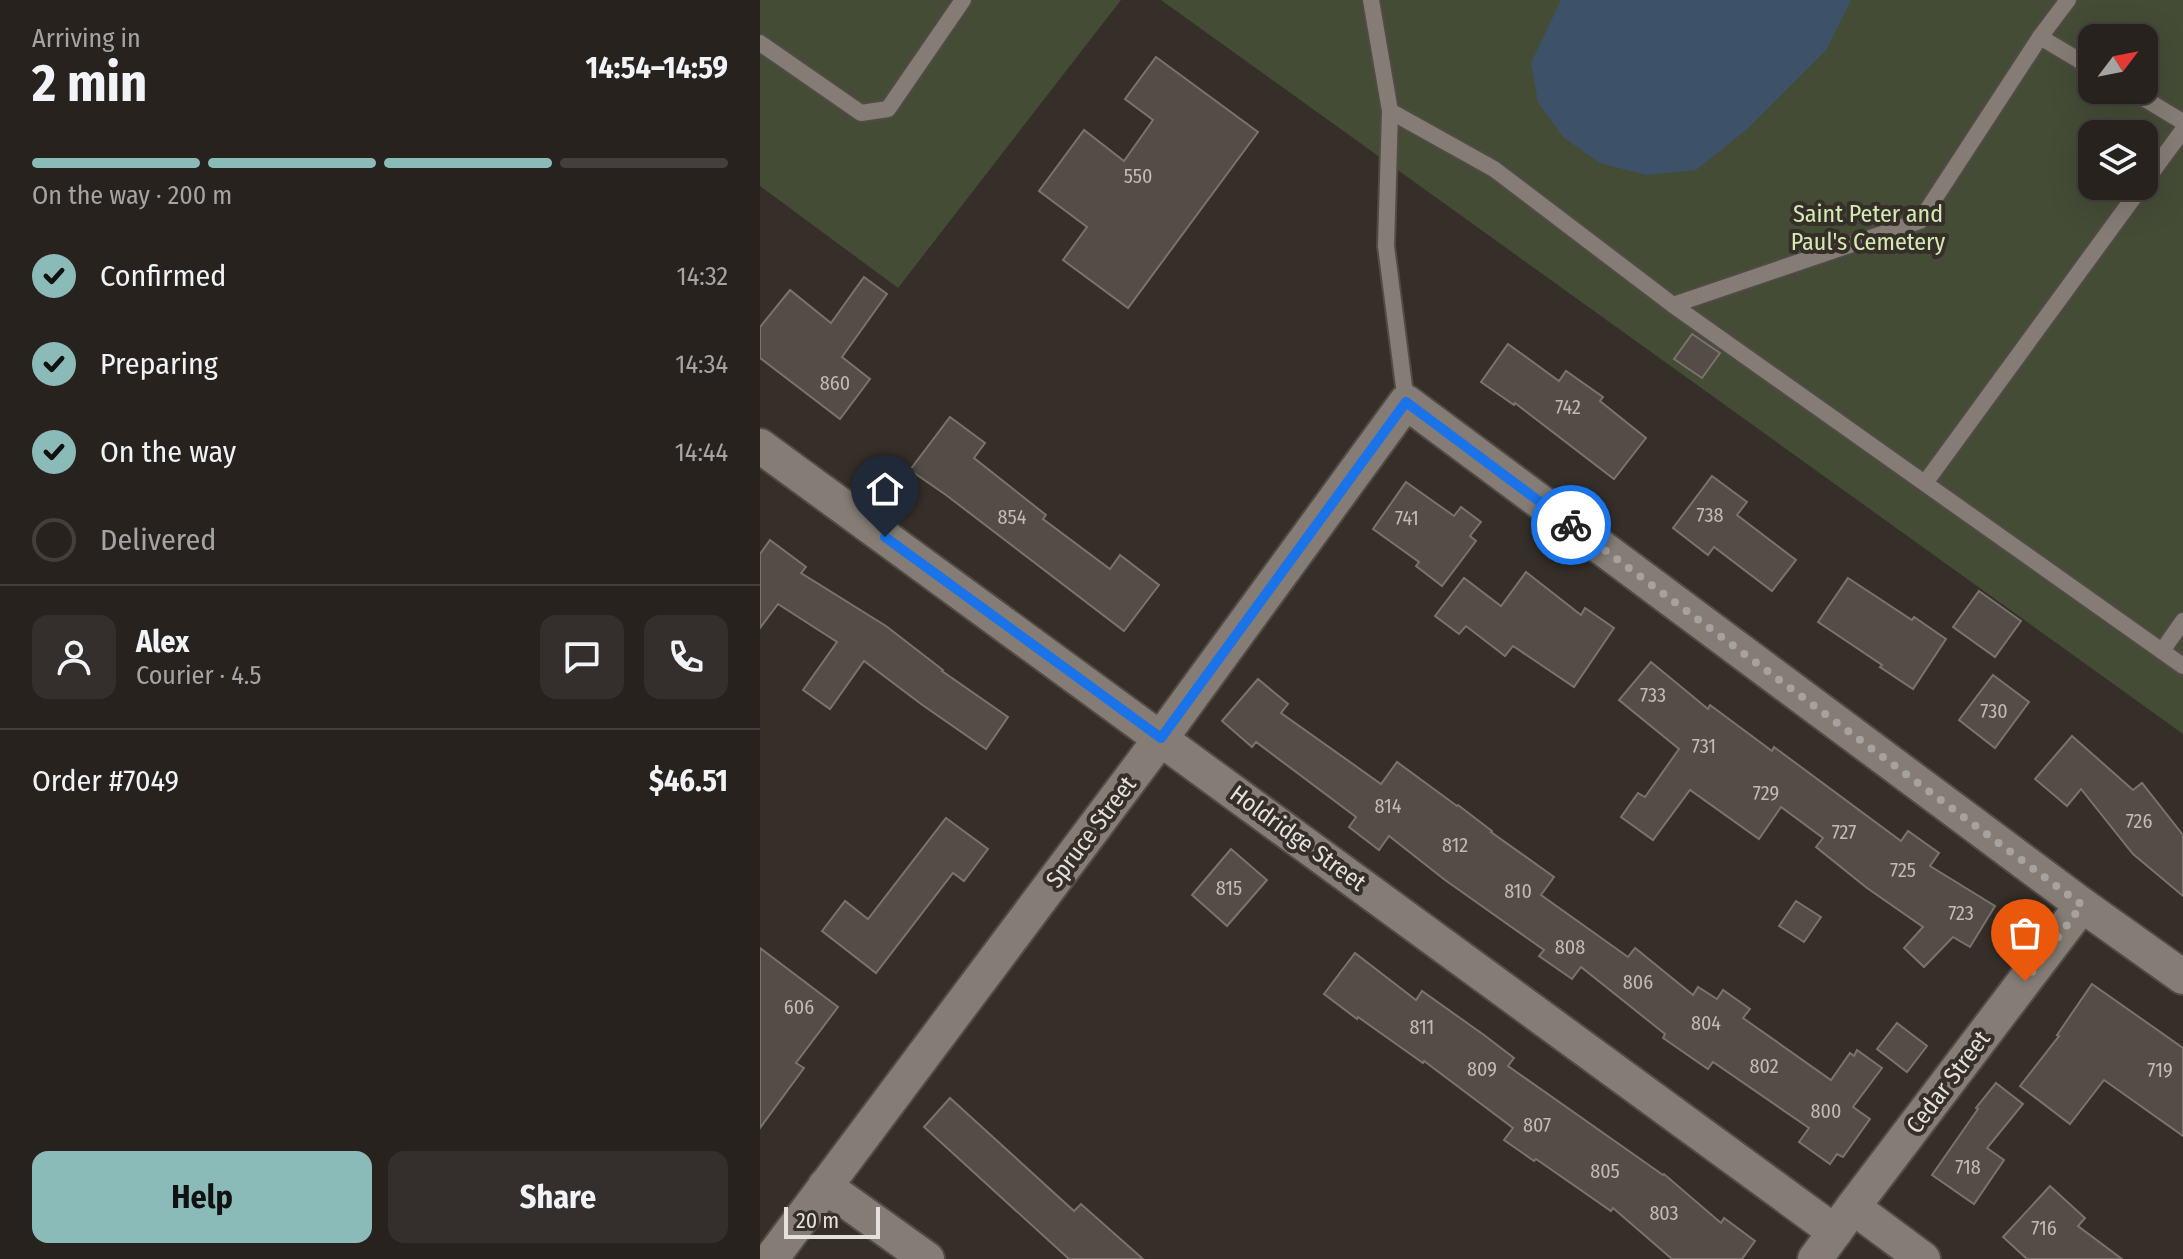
<!DOCTYPE html>
<meta charset="utf-8">
<style>
body{margin:0;font-family:"Fira Sans Condensed",sans-serif;background:#342f2c;color:#f1f3f6;height:100vh;display:flex;flex-direction:column;font-size:30px;white-space:nowrap}
*{box-sizing:border-box;margin:0}
p{font-size:26px;color:#a5a4a4}
.icon{flex:none;width:44px;height:44px;fill:none;stroke:currentColor;stroke-width:2;stroke-linecap:round;stroke-linejoin:round}
.map{position:relative;flex:1;overflow:hidden}
.details{display:flex;flex-direction:column;background:#28221f;width:760px}
.details>*{flex:none}
.needle{width:52px;rotate:58deg}
.fabs{position:absolute;left:1318px;top:24px;display:grid;gap:16px}
.fabs a{display:grid;place-items:center;width:80px;height:80px;border-radius:16px;background:#28221f;box-shadow:0 8px 32px #0002,0 0 0 2px #443f3d;font-size:40px}
.scale{position:absolute;left:24px;bottom:20px;width:96px;box-sizing:border-box;padding-left:8px;border:4px solid #e4e0dc;border-top:0;font-size:22px;line-height:28px;white-space:nowrap;color:#e4e0dc;-webkit-text-stroke:6px #352e29;paint-order:stroke}
.pin{position:absolute;display:grid;place-items:center;width:68px;height:68px;color:#fff;margin:-82px -34px;border-radius:50% 50% 50% 0;rotate:-45deg;box-shadow:0 0 8px #0007}
.pin .icon{rotate:45deg}
.courier{position:absolute;display:grid;place-items:center;width:80px;height:80px;margin:-40px;border:6px solid #1a73e8;border-radius:50%;background:#fff;color:#222;box-shadow:0 2px 10px #0007}
.overview em{font-style:normal;font-weight:700}
.overview div{display:flex;flex-direction:column-reverse}
.overview{display:flex;align-items:center;justify-content:space-between;height:136px;padding:0 32px}
h1{font-size:52px;font-weight:700;line-height:60px}
.bar{display:grid;grid-template-columns:repeat(4,1fr);gap:12px 8px;align-content:center;height:96px;padding:0 32px}
.bar i{height:10px;border-radius:6px;background:#443f3d}
.bar .selected{background:#8bbbb9}
.bar p{grid-column:span 4}
.line{display:flex;align-items:center;gap:20px;padding:0 32px;border-top:2px solid #443f3d}
.line div{flex:1}
.round{display:grid;place-items:center;flex:none;width:84px;height:84px;border-radius:16px;background:#342f2c}
ol{padding:0 32px;list-style:none}
li{display:flex;align-items:center;gap:24px;height:88px}
li p{margin-inline-start:auto}
li .icon{padding:8px;border-radius:50%;background:#8bbbb9;color:#111;stroke-width:4}
li:last-child{color:#a5a4a4}
li i{width:44px;height:44px;border:4px solid #443f3d;border-radius:50%}
.button{display:flex;gap:16px;margin-top:auto;padding:16px 32px}
.button a{flex:1;height:92px;border-radius:16px;background:#8bbbb9;color:#111;font-size:32px;font-weight:700;line-height:92px;text-align:center}
.button a+a{background:#342f2c;color:#f1f3f6}
main{display:flex;flex:1;min-height:0}
.map>svg:first-child{display:block}
</style>
<main>
<section class="details">
<div class="overview"><div><h1>2 min</h1><p>Arriving in</p></div><em>14:54–14:59</em></div>
<div class="bar"><i class="selected"></i><i class="selected"></i><i class="selected"></i><i></i><p>On the way · 200 m</p></div>
<ol>
<li><svg class="icon" aria-label="check" viewBox="0 0 24 24"><path d="M5 12l5 5 9-10"/></svg>Confirmed<p>14:32</p></li>
<li><svg class="icon" aria-label="check" viewBox="0 0 24 24"><path d="M5 12l5 5 9-10"/></svg>Preparing<p>14:34</p></li>
<li><svg class="icon" aria-label="check" viewBox="0 0 24 24"><path d="M5 12l5 5 9-10"/></svg>On the way<p>14:44</p></li>
<li><i></i>Delivered</li>
</ol>
<div class="line" style="height:144px"><a class="round"><svg class="icon" aria-label="person" viewBox="0 0 24 24"><circle cx="12" cy="8" r="4"/><path d="M4 21q1-7 8-7t8 7"/></svg></a><div><b>Alex</b><p>Courier · 4.5</p></div><a class="round"><svg class="icon" aria-label="chat" viewBox="0 0 24 24"><path d="M4 5h16v11H9l-5 4z"/></svg></a><a class="round"><svg class="icon" aria-label="phone" viewBox="0 0 24 24"><path d="M5 4h4l2 5-3 2q2 4 5 5l2-3 5 2v4C11 20 4 13 5 4z"/></svg></a></div>
<div class="line" style="height:104px"><div>Order #7049</div><b>$46.51</b></div>
<div class="button"><a>Help</a><a>Share</a></div>
</section>
<div class="map">
<svg width="1423" height="1259" viewBox="0 0 1423 1259">
<rect width="100%" height="100%" fill="#352e29"/>
<g fill="#444c36" fill-rule="evenodd">
<path d="M 0,0 L 361,0 L 138,288 L 0,186 Z"/>
<path d="M 401,0 L 1423,0 L 1423,734 ZM 1332,38 L 1384,38 L 1384,90 L 1332,90 ZM 1332,134 L 1384,134 L 1384,186 L 1332,186 Z"/>
</g>
<path fill="#3d5268" d="M 801,0 L 1091,0 L 1066,50 L 986,130 L 936,170 L 886,175 L 840,163 L 803,137 L 778,102 L 771,63 Z"/>
<g fill="#544c46" stroke="#7a736c" stroke-width="2">
<path d="M 396,57 L 498,132 L 368,308 L 303,260 L 327,227 L 279,191 L 324,130 L 364,161 L 393,120 L 365,99 Z"/>
<path d="M 104,277 L 127,294 L 82,357 L 110,379 L 80,419 L 0,358 L 0,327 L 30,290 L 71,323 Z"/>
<path d="M 932,334 L 960,353 L 942,378 L 914,359 Z"/>
<path d="M 748,344 L 799,381 L 806,371 L 843,397 L 840,401 L 886,438 L 854,479 L 755,403 L 754,405 L 721,382 Z"/>
<path d="M 190,417 L 225,443 L 214,458 L 286,515 L 283,519 L 350,569 L 360,555 L 399,585 L 364,631 L 186,495 L 150,470 Z"/>
<path d="M 952,476 L 987,502 L 977,515 L 1036,560 L 1012,591 L 954,547 L 948,555 L 913,528 Z"/>
<path d="M 646,482 L 694,516 L 701,507 L 721,522 L 710,536 L 716,541 L 682,586 L 656,566 L 659,562 L 613,529 Z"/>
<path d="M 10,540 L 46,567 L 41,573 L 126,626 L 183,670 L 182,671 L 248,717 L 226,749 L 161,704 L 104,661 L 70,709 L 43,690 L 77,642 L 18,604 L 0,628 L 0,554 Z"/>
<path d="M 766,572 L 821,615 L 825,608 L 854,628 L 814,687 L 753,646 L 745,656 L 706,626 L 699,634 L 675,616 L 704,578 L 741,606 Z"/>
<path d="M 1088,578 L 1152,620 L 1154,617 L 1186,639 L 1153,689 L 1120,667 L 1122,665 L 1058,622 Z"/>
<path d="M 1219,591 L 1261,621 L 1235,657 L 1193,627 Z"/>
<path d="M 891,662 L 948,709 L 950,705 L 1012,751 L 1014,747 L 1141,841 L 1148,831 L 1179,853 L 1170,866 L 1235,906 L 1210,947 L 1193,937 L 1164,967 L 1144,948 L 1163,927 L 1107,888 L 1056,847 L 1063,838 L 1021,807 L 999,839 L 930,790 L 893,840 L 861,817 L 878,793 L 885,797 L 919,749 L 859,700 Z"/>
<path d="M 1233,675 L 1269,702 L 1235,748 L 1199,720 Z"/>
<path d="M 498,679 L 528,704 L 521,713 L 621,784 L 637,762 L 697,806 L 698,805 L 732,831 L 731,832 L 794,877 L 781,895 L 868,957 L 875,948 L 933,995 L 938,987 L 957,999 L 963,990 L 990,1009 L 983,1018 L 1071,1080 L 1090,1053 L 1094,1056 L 1097,1050 L 1122,1068 L 1093,1107 L 1110,1119 L 1083,1157 L 1077,1154 L 1070,1164 L 1039,1142 L 1049,1128 L 953,1062 L 948,1069 L 903,1038 L 905,1034 L 821,967 L 812,979 L 779,956 L 784,950 L 685,880 L 629,836 L 619,850 L 589,827 L 596,817 L 496,742 L 492,747 L 462,721 Z"/>
<path d="M 1312,736 L 1373,790 L 1382,783 L 1423,835 L 1423,896 L 1373,854 L 1321,789 L 1307,806 L 1275,779 Z"/>
<path d="M 186,818 L 228,849 L 204,881 L 193,873 L 116,973 L 62,931 L 85,901 L 108,919 Z"/>
<path d="M 471,849 L 507,880 L 467,926 L 432,895 Z"/>
<path d="M 1036,901 L 1061,917 L 1044,942 L 1019,926 Z"/>
<path d="M 0,948 L 78,1007 L 36,1063 L 44,1068 L 0,1128 Z"/>
<path d="M 595,953 L 656,1000 L 662,991 L 724,1035 L 754,1058 L 748,1066 L 903,1175 L 904,1174 L 961,1223 L 964,1218 L 995,1241 L 982,1259 L 912,1259 L 853,1208 L 851,1211 L 776,1159 L 774,1161 L 744,1140 L 753,1128 L 664,1061 L 663,1063 L 598,1017 L 597,1019 L 564,994 Z"/>
<path d="M 1332,984 L 1423,1048 L 1423,1136 L 1344,1080 L 1310,1124 L 1260,1086 L 1299,1036 L 1297,1035 Z"/>
<path d="M 1137,1023 L 1167,1046 L 1147,1072 L 1117,1049 Z"/>
<path d="M 1236,1083 L 1263,1104 L 1227,1148 L 1244,1160 L 1214,1204 L 1172,1175 L 1218,1109 L 1216,1108 Z"/>
<path d="M 190,1098 L 314,1211 L 321,1204 L 383,1259 L 309,1259 L 164,1127 Z"/>
<path d="M 1290,1186 L 1325,1218 L 1318,1226 L 1362,1259 L 1267,1259 L 1243,1237 Z"/>
</g>
<g fill="none" stroke-linecap="round" stroke-linejoin="round">
<g stroke="#514b46" stroke-width="20">
<g id="lane">
<path d="M 611,0 L 630,111 L 626,246 L 646,402"/>
<path d="M 1308,0 L 1280,37 L 1160,221 L 913,305 L 1423,666"/>
<path d="M 1280,37 L 1332,68"/>
<path d="M 0,43 L 101,113 L 128,109 L 203,0"/>
<path d="M 1370,90 L 1423,122"/>
<path d="M 630,111 L 734,169 L 913,305"/>
<path d="M 1384,183 L 1423,130"/>
<path d="M 1165,483 L 1382,186"/>
<path d="M 1402,651 L 1423,621"/>
</g>
</g>
<g stroke="#514b46" stroke-width="38">
<g id="street">
<path d="M 0,446 L 1075,1232"/>
<path d="M 65,1186 L 167,1259"/>
<path d="M 1093,1207 L 1163,1259"/>
<path d="M 11,1259 L 401,738 L 646,402 L 1322,905 L 1423,977"/>
<path d="M 1055,1259 L 1093,1207 L 1322,905"/>
</g>
</g>
<use href="#lane" stroke="#847c75" stroke-width="16"/>
<use href="#street" stroke="#847c75" stroke-width="34"/>
</g>
<g fill="none" stroke-linecap="round" stroke-linejoin="round">
<path stroke="#a7a29d" stroke-width="8" stroke-dasharray="0 14.4" d="M 811,525 L 1322,905 L 1265,981"/>
<path stroke="#1a73e8" stroke-width="10" d="M 125,537 L 401,738 L 646,402 L 811,525"/>
</g>
<g text-anchor="middle" dominant-baseline="central" stroke-width="8" stroke-linejoin="round" paint-order="stroke">
<g font-size="20" fill="#c0bbb6">
<text x="378" y="176">550</text>
<text x="75" y="383">860</text>
<text x="808" y="407">742</text>
<text x="950" y="515">738</text>
<text x="252" y="517">854</text>
<text x="647" y="518">741</text>
<text x="893" y="695">733</text>
<text x="1234" y="711">730</text>
<text x="944" y="746">731</text>
<text x="1006" y="793">729</text>
<text x="628" y="806">814</text>
<text x="1379" y="821">726</text>
<text x="1084" y="832">727</text>
<text x="695" y="845">812</text>
<text x="1143" y="870">725</text>
<text x="469" y="888">815</text>
<text x="758" y="891">810</text>
<text x="1201" y="913">723</text>
<text x="810" y="947">808</text>
<text x="878" y="982">806</text>
<text x="39" y="1007">606</text>
<text x="946" y="1023">804</text>
<text x="662" y="1027">811</text>
<text x="1004" y="1066">802</text>
<text x="722" y="1069">809</text>
<text x="1400" y="1070">719</text>
<text x="1066" y="1111">800</text>
<text x="777" y="1125">807</text>
<text x="1208" y="1167">718</text>
<text x="845" y="1171">805</text>
<text x="904" y="1213">803</text>
<text x="1284" y="1228">716</text>
</g>
<g font-size="24" fill="#d5eab3" stroke="#352e29">
<text x="1108" y="214">Saint Peter and<tspan x="1108" dy="28">Paul's Cemetery</tspan></text>
</g>
<g font-size="24" fill="#e4e0dc" stroke="#352e29">
<text transform="translate(331 832) rotate(-53)">Spruce Street</text>
<text transform="translate(538 838) rotate(36)">Holdridge Street</text>
<text transform="translate(1188 1082) rotate(-53)">Cedar Street</text>
</g>
</g>
</svg>
<div class="fabs">
<a><svg class="needle" viewBox="-14 -14 28 28"><path d="M0-13l5 13h-10z" fill="#e53935"/><path d="M0 13l5-13h-10z" fill="#a5a4a4"/></svg></a>
<a><svg class="icon" aria-label="layers" viewBox="0 0 24 24"><path d="M12 4l9 5-9 5-9-5zM3 14l9 5 9-5"/></svg></a>
</div>
<div class="scale">20 m</div>
<div class="pin" style="left:1265px;top:981px;background:#ea580c"><svg class="icon" aria-label="bag" viewBox="0 0 24 24"><path d="M5 8h14l-1 12H6zM9 8a3 3 0 0 1 6 0"/></svg></div>
<div class="pin" style="left:125px;top:537px;background:#1f2937"><svg class="icon" aria-label="home" viewBox="0 0 24 24"><path d="M3 11l9-7 9 7M6 9v11h12V9"/></svg></div>
<div class="courier" style="left:811px;top:525px"><svg class="icon" aria-label="bike" viewBox="0 0 24 24"><circle cx="6" cy="16" r="4"/><circle cx="18" cy="16" r="4"/><path d="M6 16l4-8h5l3 8M10 8l3 8H6M13 5h3"/></svg></div>
</div>
</main>
